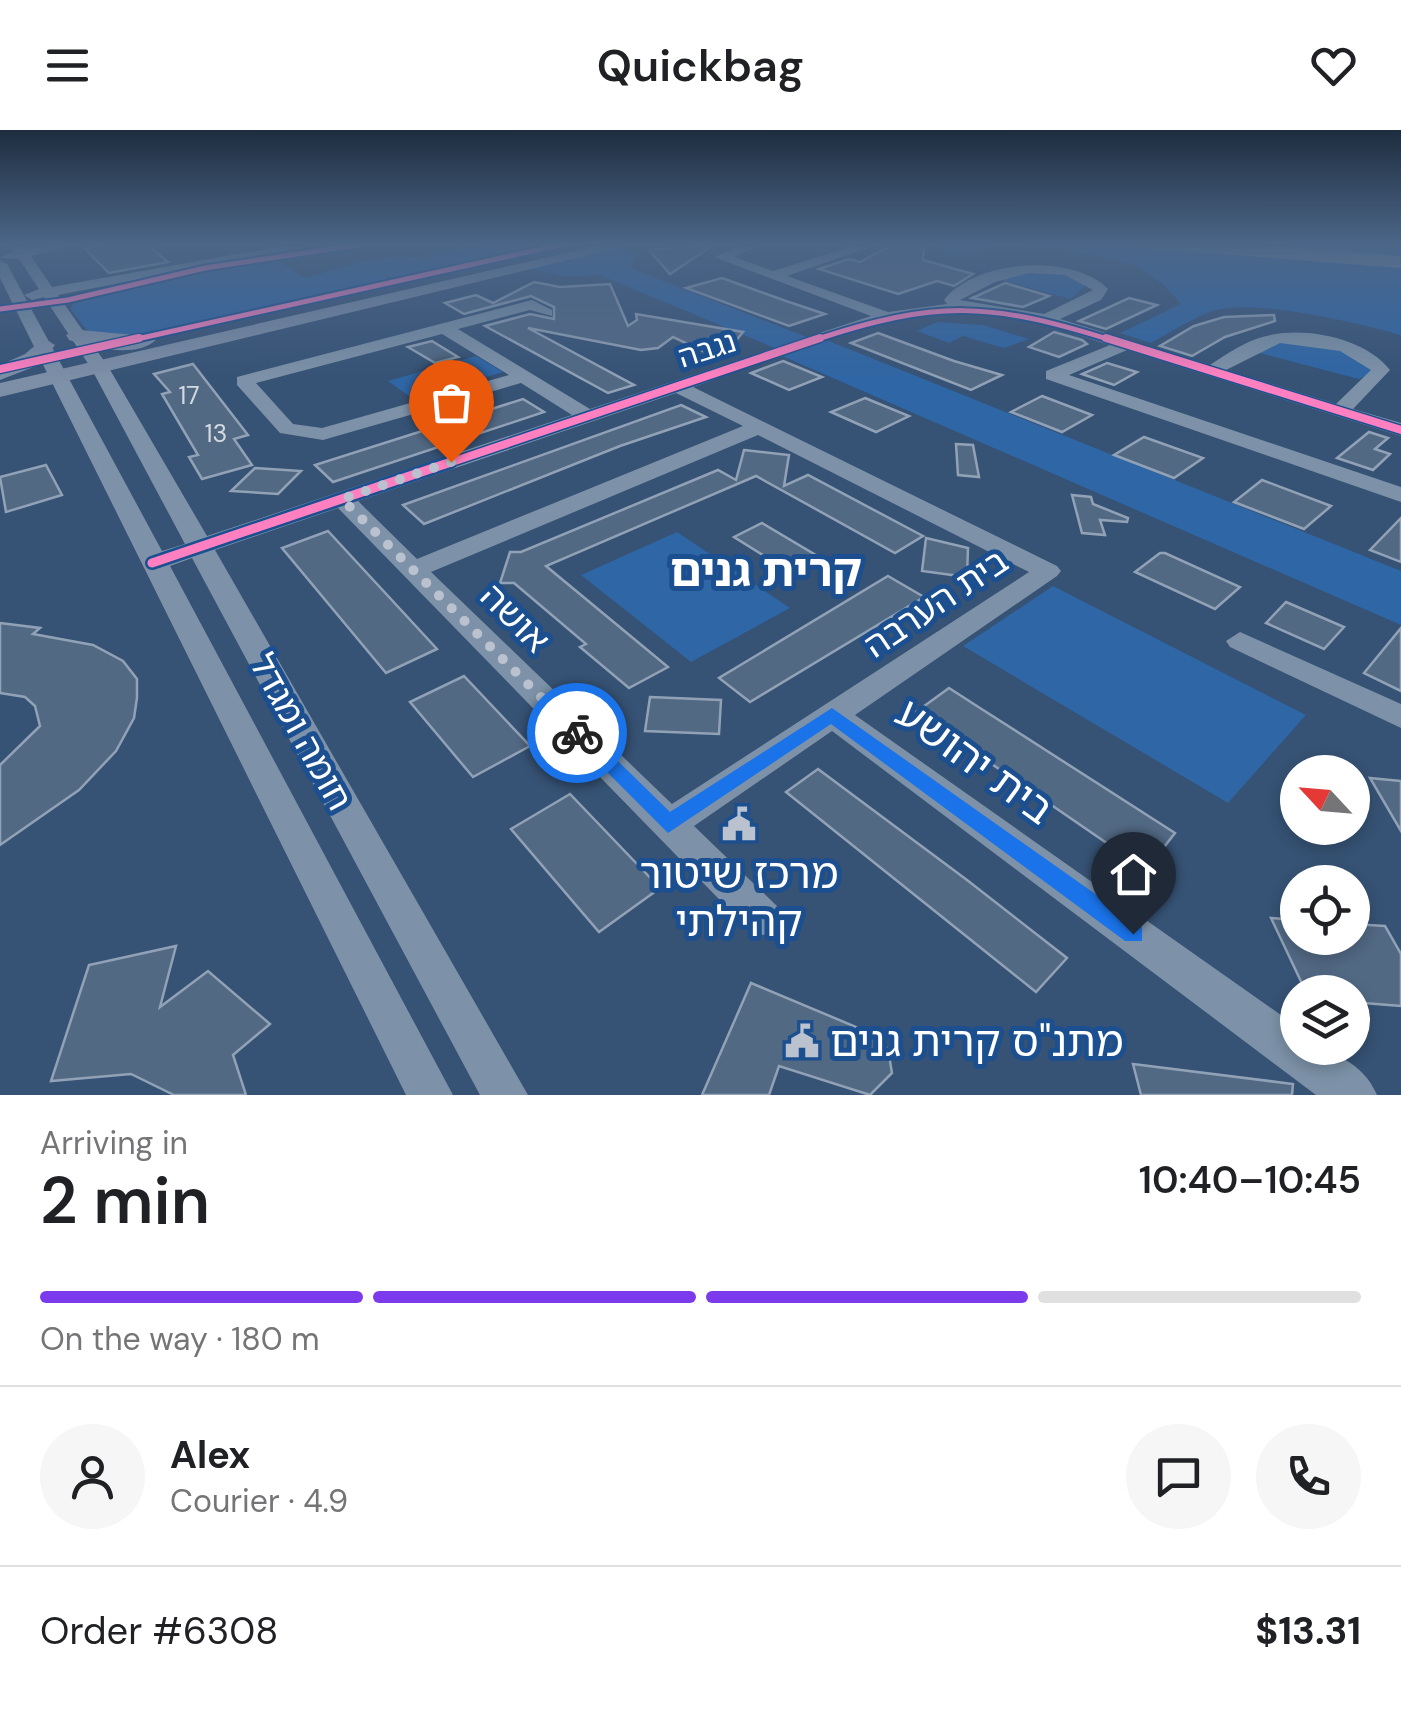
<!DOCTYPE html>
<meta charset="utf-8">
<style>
body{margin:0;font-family:"DM Sans","Noto Sans Hebrew",sans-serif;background:#f6f6f6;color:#202124;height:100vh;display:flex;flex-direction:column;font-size:38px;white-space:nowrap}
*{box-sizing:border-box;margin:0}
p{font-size:32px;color:#757577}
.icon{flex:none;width:55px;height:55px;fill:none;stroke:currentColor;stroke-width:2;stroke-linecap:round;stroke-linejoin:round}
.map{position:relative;height:965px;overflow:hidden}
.drawer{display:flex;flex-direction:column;background:#fff;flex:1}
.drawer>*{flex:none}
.needle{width:65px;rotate:296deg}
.tools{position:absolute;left:1280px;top:625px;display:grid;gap:20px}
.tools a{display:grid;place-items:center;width:90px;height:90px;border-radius:50%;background:#fff;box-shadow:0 5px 15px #0003;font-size:50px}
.pin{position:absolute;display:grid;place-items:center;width:85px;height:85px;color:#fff;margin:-102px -42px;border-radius:50% 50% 50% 0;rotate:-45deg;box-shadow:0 0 10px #0007}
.pin .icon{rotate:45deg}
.courier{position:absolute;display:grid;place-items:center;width:100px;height:100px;margin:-50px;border:8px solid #1a73e8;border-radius:50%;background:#fff;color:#222;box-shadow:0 2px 12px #0007}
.overview em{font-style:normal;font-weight:600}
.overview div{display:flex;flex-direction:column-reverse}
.overview{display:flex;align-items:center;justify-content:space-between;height:170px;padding:0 40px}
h1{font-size:65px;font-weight:600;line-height:75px}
.bar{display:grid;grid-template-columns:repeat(4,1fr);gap:15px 10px;align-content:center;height:120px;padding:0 40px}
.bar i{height:12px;border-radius:8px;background:#e0e0e0}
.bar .active{background:#7c3aed}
.bar p{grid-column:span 4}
.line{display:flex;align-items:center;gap:25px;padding:0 40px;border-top:2px solid #e0e0e0}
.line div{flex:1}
.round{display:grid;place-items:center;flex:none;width:105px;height:105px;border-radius:52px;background:#f6f6f6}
header{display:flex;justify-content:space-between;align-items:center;height:130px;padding:0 40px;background:#fff;font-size:45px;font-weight:600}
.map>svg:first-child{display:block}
</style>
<header><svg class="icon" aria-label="menu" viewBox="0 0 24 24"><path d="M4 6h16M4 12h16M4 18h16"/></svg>Quickbag<svg class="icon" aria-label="heart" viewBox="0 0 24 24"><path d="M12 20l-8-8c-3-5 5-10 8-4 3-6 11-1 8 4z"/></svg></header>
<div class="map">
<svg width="1401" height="965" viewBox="0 0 1401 965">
<rect width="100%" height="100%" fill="#365274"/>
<g fill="#2f66a5">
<path d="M 483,113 L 559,113 L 395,150 L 381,142 L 390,150 L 160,202 L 93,208 L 71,180 L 74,171 L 94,161 L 270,126 L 305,148 C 347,137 398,115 441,135 L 427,125 Z"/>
<path d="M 930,113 L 1136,113 L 1401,134 L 1401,205 C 1356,193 1250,166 1207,183 C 1188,191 1169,203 1151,213 L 1120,203 L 1181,174 L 1163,154 L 1132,134 L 1061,119 L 1000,116 L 951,124 Z"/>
<path d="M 1177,113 L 1401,113 L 1401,130 L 1206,115 Z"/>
<path d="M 626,115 L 636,126 L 630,138 L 809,208 L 777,219 L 600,145 L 563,146 L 527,138 Z"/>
<path d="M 1024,140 L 1070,145 L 1087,155 L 1070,169 L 995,148 Z"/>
<path d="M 937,192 L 983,195 L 1029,209 L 1004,218 L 963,206 L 949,213 L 917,201 Z"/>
<path d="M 824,209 L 1401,441 L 1401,495 L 780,225 Z"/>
<path d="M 1281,210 L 1334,216 L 1371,237 L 1371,243 L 1359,249 L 1252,221 Z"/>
<path d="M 476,226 L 503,242 L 413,269 L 388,251 Z"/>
<path d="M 677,402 L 790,478 L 691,532 L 581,445 Z"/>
<path d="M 1053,456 L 1306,585 L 1228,673 L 963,516 Z"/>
</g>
<g fill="#526984" stroke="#92a2b6" stroke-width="2.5">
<path d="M 113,113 L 145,113 L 168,132 L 109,143 L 84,118 Z"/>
<path d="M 896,113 L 924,119 L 923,130 L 973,144 L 954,156 L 937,151 L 898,164 L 819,139 L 849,129 L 860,132 Z"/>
<path d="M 715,114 L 670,144 L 649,120 Z"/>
<path d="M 722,148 L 786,171 L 825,184 L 789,196 L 686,158 Z"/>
<path d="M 534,152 L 560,157 L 610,154 L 628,196 L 637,190 L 636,184 L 743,202 L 731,217 L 709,224 L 673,207 L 658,218 L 641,220 L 528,198 L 634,255 L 608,263 L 485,196 L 530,184 L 554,189 L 554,177 L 531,166 L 464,184 L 445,173 L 476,165 L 493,173 Z"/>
<path d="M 1005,153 L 1049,166 L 1023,177 L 972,168 Z"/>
<path d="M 1129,168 L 1157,175 L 1106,199 L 1079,191 Z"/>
<path d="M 1274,185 L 1275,191 L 1225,207 L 1192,226 L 1160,216 L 1194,196 L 1224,187 Z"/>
<path d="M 1054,202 L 1082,210 L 1087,214 L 1059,227 L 1029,217 Z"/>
<path d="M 878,203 L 954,231 L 1002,245 L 971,260 L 851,213 Z"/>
<path d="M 432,211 L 458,227 L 435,233 L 408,217 Z"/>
<path d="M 783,231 L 822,247 L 789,260 L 751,243 Z"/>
<path d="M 1107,233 L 1137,242 L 1114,255 L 1082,244 Z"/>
<path d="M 193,234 L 248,305 L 234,309 L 252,335 L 202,349 L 189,327 L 198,325 L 162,264 L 170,262 L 154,244 Z"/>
<path d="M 1042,266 L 1092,285 L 1062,302 L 1011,282 Z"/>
<path d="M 865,268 L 909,286 L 876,302 L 831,282 Z"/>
<path d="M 523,269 L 544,282 L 333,352 L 315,335 Z"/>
<path d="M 681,275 L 706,287 L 620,316 L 424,394 L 403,375 Z"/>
<path d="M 1369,302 L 1388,308 L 1375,319 L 1390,324 L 1373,340 L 1337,328 Z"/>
<path d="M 1144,307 L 1203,328 L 1174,348 L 1114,325 Z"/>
<path d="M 956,314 L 973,315 L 979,347 L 958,345 Z"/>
<path d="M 744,320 L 789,325 L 784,356 L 808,345 L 923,406 L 895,423 L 756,346 L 546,436 L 668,537 L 629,558 L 580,517 L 586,514 L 514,453 L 500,453 L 510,422 L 521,422 L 718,340 L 736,350 Z"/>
<path d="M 46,335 L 62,365 L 6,382 L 0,347 Z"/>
<path d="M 255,338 L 301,341 L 278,364 L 231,361 Z"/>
<path d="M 1262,350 L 1331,376 L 1304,399 L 1234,372 Z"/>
<path d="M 1072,365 L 1091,367 L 1093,374 L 1128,388 L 1127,392 L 1100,390 L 1105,405 L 1082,403 Z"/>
<path d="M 1401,388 L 1401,432 L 1370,420 Z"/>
<path d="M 762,393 L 814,424 L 785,439 L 734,407 Z"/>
<path d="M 328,401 L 389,467 L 437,519 L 386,543 L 282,418 Z"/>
<path d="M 926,408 L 968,418 L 967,447 L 922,441 Z"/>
<path d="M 1160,423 L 1165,423 L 1240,457 L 1215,479 L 1135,442 Z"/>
<path d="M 888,446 L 924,467 L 750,572 L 719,548 Z"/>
<path d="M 1286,472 L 1344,497 L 1324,519 L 1266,493 Z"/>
<path d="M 0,493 L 40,498 L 33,504 L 93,515 L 123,531 L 137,549 L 137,568 L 134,588 L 116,621 L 79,660 L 0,715 L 0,635 L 40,596 L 35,576 L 25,567 L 0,563 Z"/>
<path d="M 1401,498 L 1401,561 L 1364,543 Z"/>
<path d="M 464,546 L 530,616 L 473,647 L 410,572 Z"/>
<path d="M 949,558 L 980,578 L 1175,703 L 1146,740 L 916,582 Z"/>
<path d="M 650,567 L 721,570 L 719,604 L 645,601 Z"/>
<path d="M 818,639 L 967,750 L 1067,828 L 1036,862 L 786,662 Z"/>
<path d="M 1370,648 L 1401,651 L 1401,701 Z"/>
<path d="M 570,664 L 660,758 L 599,802 L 511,699 Z"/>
<path d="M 1271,788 L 1298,790 L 1298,808 L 1352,808 L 1352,794 L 1385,796 L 1401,824 L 1401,876 L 1352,872 L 1352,862 L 1306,862 Z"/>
<path d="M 176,816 L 160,877 L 208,841 L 270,894 L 233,925 L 246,965 L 174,965 L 131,944 L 51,951 L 89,835 Z"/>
<path d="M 751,853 L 868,902 L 888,919 L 892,943 L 870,965 L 779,936 L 769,965 L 702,965 Z"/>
<path d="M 1133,934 L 1293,954 L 1292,965 L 1141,965 Z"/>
</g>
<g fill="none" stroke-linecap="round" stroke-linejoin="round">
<g fill="#7d92a8" fill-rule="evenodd">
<path d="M 9,113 L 22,113 L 26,119 L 82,113 L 31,126 L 52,157 L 299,113 L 328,113 L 58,165 L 109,238 L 207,406 L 572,285 L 521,253 L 323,310 L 280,303 L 237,255 L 237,247 L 532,170 L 552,180 L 552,186 L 530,180 L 458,199 L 590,279 L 871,186 L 714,127 L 748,113 L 767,113 L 734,127 L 773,141 L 863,113 L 882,113 L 787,146 L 888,182 L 947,174 L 944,170 C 975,129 1073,123 1108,159 L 1101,170 L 1060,189 L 1210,235 C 1227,224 1245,211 1266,206 C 1305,196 1365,208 1390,240 L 1353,279 L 1401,293 L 1401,306 L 1127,220 L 1069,245 L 1401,357 L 1401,372 L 1046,249 L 1046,241 L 1110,215 C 1065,201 1022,185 975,183 C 879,178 783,226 693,257 L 1057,436 L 1061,441 L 1057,446 L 855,585 L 1298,897 L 1298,918 C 1330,918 1364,933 1377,965 L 1316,965 L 832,601 L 694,696 L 777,776 L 783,788 L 777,800 L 763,805 L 749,800 L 338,378 L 215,420 L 528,965 L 480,965 L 192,428 L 170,436 L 453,965 L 406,965 L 0,148 L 0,130 L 7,134 L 162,421 L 185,414 L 91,238 L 44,167 L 32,170 L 24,165 L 39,159 L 19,129 L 0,128 L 14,121 ZM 1029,143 L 1065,145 L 1093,160 L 1044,184 L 960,170 L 995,152 ZM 442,204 L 509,245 L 322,298 L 293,294 L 256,253 ZM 1280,213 L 1340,221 L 1371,240 L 1336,274 L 1226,240 ZM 676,263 L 743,296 L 417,429 L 358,371 ZM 758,305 L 1029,442 L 672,674 L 431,442 Z"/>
<path d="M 1240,502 L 1401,574 L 1401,598 L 1230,517 L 1226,511 Z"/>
</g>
<g fill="#7d8ea7" fill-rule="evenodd">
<path d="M 609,113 L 638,113 L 0,267 L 0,253 Z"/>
<path d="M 77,199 C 96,203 149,204 156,210 C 135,229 93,217 69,210 L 66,205 Z"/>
<path d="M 44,208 L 55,215 L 41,234 L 0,250 L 0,235 L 25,224 Z"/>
</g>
<path fill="#7e92a7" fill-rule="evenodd" d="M 1146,113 L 1234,113 L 1401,126 L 1401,138 L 1156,119 Z"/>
<g stroke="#1b4f8f" stroke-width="9">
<g id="cycleway-far2">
<path d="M 0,179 L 68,170 L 205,138 L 370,113"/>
<path d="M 128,211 L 568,113"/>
<path d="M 812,211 C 937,169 990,172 1114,211"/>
</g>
</g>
<g stroke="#1b4f8f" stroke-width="11">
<g id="cycleway-far1">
<path d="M 1106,208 L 1401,300"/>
<path d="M 0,239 L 139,208"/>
<path d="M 443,335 L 820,208"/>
</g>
</g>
<g stroke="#1b4f8f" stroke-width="14">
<path id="cycleway" d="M 152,433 L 451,332"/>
</g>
<use href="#cycleway-far2" stroke="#ff80c0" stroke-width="5"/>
<use href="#cycleway-far1" stroke="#ff80c0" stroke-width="8"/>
<use href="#cycleway" stroke="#ff80c0" stroke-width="9"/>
</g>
<linearGradient id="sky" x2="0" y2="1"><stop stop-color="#1e2d40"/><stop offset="0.46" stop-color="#4c6688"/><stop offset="1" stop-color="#4c6688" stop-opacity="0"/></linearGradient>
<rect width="1401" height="248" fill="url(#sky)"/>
<path fill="#1a73e8" d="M 832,578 L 1142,797 L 1142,811 L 1125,811 L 831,594 L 668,703 L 568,603 L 577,596 L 584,598 L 670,682 Z"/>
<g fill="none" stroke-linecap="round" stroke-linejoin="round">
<path stroke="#b9c2ce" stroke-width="10" stroke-dasharray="0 18" d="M 451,332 L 342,369 L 577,603"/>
</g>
<defs>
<g id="civic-bare" transform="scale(2.7)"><path d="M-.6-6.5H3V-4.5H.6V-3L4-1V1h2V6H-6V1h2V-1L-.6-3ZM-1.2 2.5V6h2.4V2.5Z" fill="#b9c2ce" stroke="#1b4f8f" stroke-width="2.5" paint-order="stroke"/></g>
</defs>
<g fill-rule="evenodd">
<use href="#civic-bare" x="739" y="694"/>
<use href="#civic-bare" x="802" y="911"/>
</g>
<g text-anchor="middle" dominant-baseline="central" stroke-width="10" stroke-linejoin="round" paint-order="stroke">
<g font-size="25" fill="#d4dae0">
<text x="189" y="265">17</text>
<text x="216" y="303">13</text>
</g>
<g font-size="30" fill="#fff" stroke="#1b4f8f">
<text transform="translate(707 219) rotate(-18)">נגבה</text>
</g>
<g font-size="35" fill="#fff" stroke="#1b4f8f">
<text transform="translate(936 473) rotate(-34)">בית הערבה</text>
<text transform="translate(515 488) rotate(45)">אושה</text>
<text transform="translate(301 602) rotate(61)">חומה ומגדל</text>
</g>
<g font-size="42" fill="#fff" stroke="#1b4f8f">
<text transform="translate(975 631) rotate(36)">בית יהושע</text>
</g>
<g font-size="42" fill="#fff" stroke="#1b4f8f">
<text x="739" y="743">מרכז שיטור<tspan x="739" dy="48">קהילתי</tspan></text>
<text x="830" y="911" text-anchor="start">מתנ"ס קרית גנים</text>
</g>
<g font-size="45" font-weight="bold" fill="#fff" stroke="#1b4f8f">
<text x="766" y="440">קרית גנים</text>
</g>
</g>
</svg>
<div class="tools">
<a><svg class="needle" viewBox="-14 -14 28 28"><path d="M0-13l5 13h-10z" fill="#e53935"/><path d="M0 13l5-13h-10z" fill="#757577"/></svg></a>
<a><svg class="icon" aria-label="locate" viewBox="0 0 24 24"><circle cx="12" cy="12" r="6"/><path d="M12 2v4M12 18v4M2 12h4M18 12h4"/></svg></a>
<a><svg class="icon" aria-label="layers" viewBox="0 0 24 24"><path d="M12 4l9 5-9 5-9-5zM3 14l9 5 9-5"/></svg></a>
</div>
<div class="pin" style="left:451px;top:332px;background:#ea580c"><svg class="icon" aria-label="bag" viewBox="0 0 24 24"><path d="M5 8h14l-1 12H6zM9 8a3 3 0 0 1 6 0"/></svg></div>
<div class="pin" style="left:1133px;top:804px;background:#1f2937"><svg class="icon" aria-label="home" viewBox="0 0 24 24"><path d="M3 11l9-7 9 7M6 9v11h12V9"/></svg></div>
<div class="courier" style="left:577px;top:603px"><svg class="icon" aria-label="bike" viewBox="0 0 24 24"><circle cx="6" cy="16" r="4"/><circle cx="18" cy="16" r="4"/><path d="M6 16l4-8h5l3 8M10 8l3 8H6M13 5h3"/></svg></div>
</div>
<section class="drawer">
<div class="overview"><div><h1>2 min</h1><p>Arriving in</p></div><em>10:40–10:45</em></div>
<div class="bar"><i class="active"></i><i class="active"></i><i class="active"></i><i></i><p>On the way · 180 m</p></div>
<div class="line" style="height:180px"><a class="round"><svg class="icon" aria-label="person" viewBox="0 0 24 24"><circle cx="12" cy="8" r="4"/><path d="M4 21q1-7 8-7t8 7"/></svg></a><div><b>Alex</b><p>Courier · 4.9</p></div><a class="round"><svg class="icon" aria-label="chat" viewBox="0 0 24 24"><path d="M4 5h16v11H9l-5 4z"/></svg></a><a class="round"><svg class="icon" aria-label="phone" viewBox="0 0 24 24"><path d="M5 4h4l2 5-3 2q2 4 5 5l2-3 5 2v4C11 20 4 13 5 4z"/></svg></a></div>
<div class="line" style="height:130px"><div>Order #6308</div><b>$13.31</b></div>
</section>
